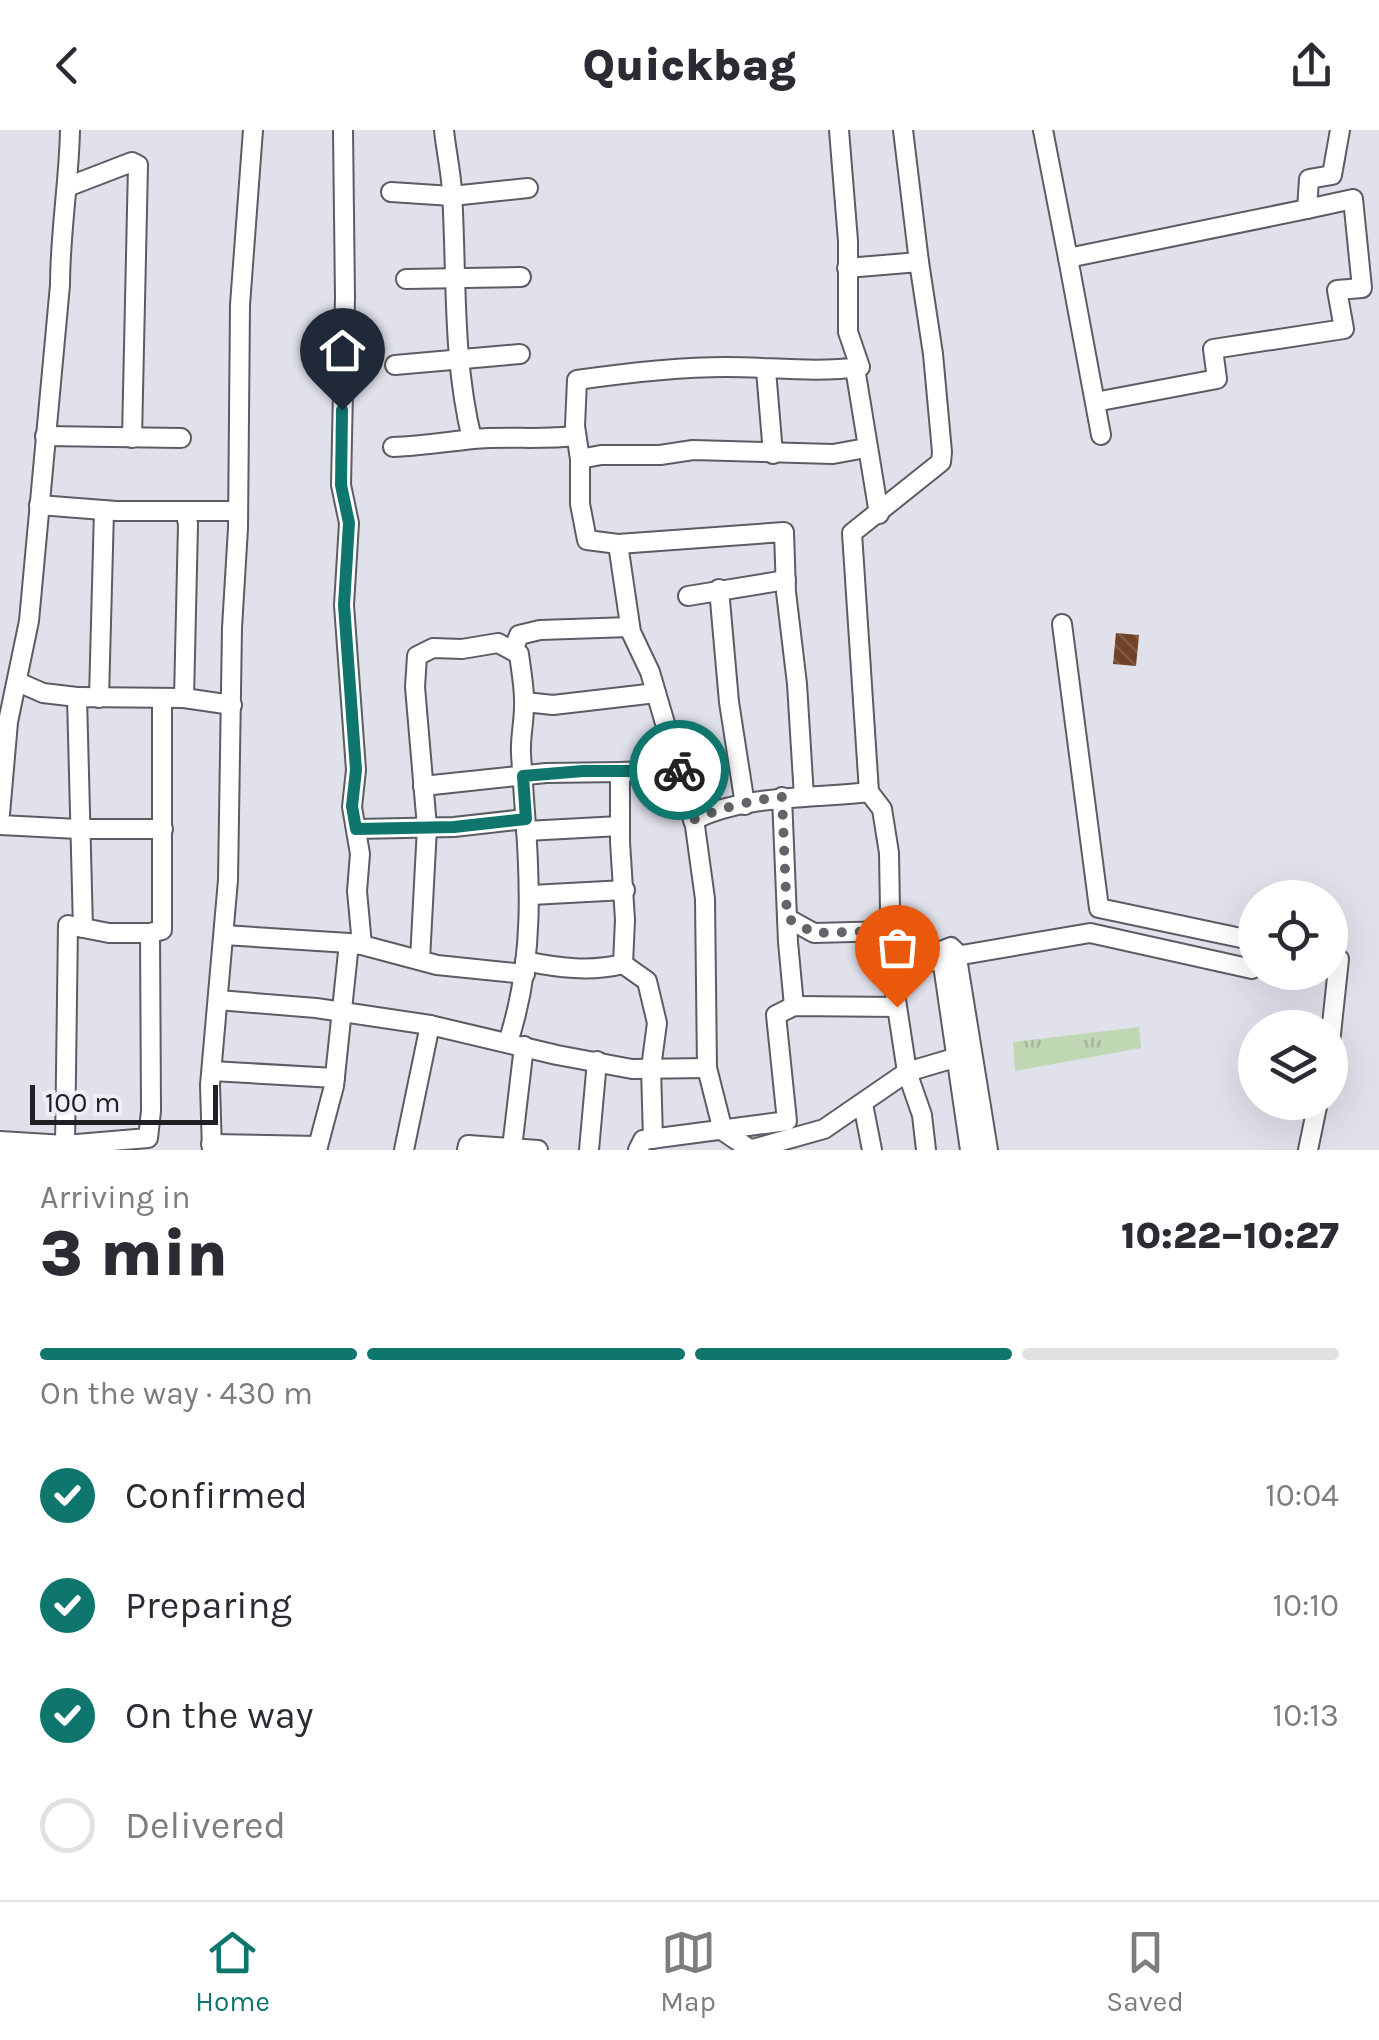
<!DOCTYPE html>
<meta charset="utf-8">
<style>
body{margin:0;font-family:Karla,sans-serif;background:#f7f7f7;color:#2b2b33;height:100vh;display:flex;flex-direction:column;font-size:38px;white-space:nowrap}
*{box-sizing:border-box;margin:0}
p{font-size:32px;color:#7c7c81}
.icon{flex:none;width:55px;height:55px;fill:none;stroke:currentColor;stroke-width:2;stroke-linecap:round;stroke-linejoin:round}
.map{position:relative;height:1020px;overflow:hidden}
.side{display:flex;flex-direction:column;background:#fff;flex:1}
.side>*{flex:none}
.buttons{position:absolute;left:1238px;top:750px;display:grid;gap:20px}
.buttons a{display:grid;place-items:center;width:110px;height:110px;border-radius:50%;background:#fff;box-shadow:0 10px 40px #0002;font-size:50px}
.scale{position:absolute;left:30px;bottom:25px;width:188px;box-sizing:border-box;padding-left:10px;border:5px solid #202024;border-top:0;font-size:28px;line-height:35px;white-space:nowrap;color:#202024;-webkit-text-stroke:8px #edeef8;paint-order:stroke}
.pin{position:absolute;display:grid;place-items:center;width:85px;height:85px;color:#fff;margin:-102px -42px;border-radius:50% 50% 50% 0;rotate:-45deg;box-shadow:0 0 10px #0007}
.pin .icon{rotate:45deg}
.courier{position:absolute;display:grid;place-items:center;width:100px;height:100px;margin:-50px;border:8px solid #0f766e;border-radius:50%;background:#fff;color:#222;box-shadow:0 2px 12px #0007}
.head em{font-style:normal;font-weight:800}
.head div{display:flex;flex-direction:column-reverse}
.head{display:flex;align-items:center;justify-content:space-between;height:170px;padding:0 40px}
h1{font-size:65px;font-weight:800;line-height:75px}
.bar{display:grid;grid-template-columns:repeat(4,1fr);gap:15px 10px;align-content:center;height:120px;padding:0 40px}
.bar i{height:12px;border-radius:8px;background:#e1e1e2}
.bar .selected{background:#0f766e}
.bar p{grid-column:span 4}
ol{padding:0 40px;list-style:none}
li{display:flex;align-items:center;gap:30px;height:110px}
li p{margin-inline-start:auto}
li .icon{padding:10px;border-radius:50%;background:#0f766e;color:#fff;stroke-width:4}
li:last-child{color:#7c7c81}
li i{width:55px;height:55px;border:5px solid #e1e1e2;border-radius:50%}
header{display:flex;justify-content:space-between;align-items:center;height:130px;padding:0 40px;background:#fff;font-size:45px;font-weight:800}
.dock{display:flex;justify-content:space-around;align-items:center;height:140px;border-top:2px solid #e1e1e2;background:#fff;font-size:28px;color:#7c7c81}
.dock a{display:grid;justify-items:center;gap:5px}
.dock .selected{color:#0f766e}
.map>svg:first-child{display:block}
</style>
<header><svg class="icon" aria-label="back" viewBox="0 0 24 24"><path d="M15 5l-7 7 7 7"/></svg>Quickbag<svg class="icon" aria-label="share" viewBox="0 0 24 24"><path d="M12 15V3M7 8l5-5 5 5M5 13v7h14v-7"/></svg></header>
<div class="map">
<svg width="1379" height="1020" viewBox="0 0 1379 1020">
<defs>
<pattern id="grass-tufts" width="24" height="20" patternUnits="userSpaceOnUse" patternTransform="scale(2.5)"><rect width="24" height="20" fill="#bfd7b2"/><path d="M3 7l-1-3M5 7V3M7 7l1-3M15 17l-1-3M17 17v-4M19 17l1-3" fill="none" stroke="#a4b899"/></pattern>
<pattern id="building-back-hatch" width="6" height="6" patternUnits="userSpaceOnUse" patternTransform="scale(2.5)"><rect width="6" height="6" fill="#704125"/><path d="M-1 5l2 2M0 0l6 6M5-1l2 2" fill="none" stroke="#7f5a43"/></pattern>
</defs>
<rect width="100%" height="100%" fill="#e0e1eb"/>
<path fill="url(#grass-tufts)" d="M 1139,897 L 1141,918 L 1015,941 L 1013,912 Z"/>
<path fill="url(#building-back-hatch)" d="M 1116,503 L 1139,505 L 1136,536 L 1113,534 Z"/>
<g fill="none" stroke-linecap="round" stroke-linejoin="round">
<g stroke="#5b5c64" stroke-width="22">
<g id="minor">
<path d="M 444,0 C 446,21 451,41 452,62 C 457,145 452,228 472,309"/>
<path d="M 903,0 L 919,132"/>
<path d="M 1043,0 L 1068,128"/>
<path d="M 67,57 L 132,32 L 138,35 L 132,308"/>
<path d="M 391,62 L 452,66 L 528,58"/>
<path d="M 847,138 L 919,132 L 933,224 L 942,322 L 941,332 L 852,403 L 869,662"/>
<path d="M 406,149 L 521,147"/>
<path d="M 395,235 L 520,224"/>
<path d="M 855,238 L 879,384"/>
<path d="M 766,240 L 773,324"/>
<path d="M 1095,272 L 1217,249 L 1213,219 L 1344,199 L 1337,160 L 1362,158 L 1353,69 L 1307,79"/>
<path d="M 1101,305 L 1068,128 L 1307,79 L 1309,49 L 1332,45 L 1340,0"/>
<path d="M 45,306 L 181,308"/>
<path d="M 393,317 C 421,316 445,312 473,309 C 507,306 542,310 576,306"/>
<path d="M 580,329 L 601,325 L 660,325 L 693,320 L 833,324 L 866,318"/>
<path d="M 39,375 L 116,381 L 238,381"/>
<path d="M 618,414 L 784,402 L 786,462 L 797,554 L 804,667"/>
<path d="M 719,459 L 729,572 L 745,675"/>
<path d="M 688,466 L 786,450"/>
<path d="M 1062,494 L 1099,778 L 1255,811"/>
<path d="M 513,521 L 519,505 L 540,500 L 630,497"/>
<path d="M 18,552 L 43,563 L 77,567"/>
<path d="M 99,568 L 104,380"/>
<path d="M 184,568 L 188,394 L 185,381"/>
<path d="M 525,572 L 553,575 L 656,563"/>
<path d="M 620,642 L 645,641 L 677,634"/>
<path d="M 423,656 L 546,643 L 620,642 L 620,712 L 625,790 L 623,834 C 591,842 558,838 525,831"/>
<path d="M 782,667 L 788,812 L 794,876"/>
<path d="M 0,684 L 8,592 L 29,491 L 60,155 C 60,103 69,52 70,0"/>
<path d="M 693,690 C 748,664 810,669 869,662 L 882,679 L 889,723 L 891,837 L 907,942 L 922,985 L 926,1020"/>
<path d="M 0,695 L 78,699 L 163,699"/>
<path d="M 356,699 L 454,697 L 525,689"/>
<path d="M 526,701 L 620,696"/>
<path d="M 531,765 L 625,760"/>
<path d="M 787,788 L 814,803 L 890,801"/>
<path d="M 83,798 L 77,567 L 184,568 L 232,575"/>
<path d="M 150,803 L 162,800 L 162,568"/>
<path d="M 224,805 L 349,813"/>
<path d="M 362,815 L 437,835 L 525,844"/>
<path d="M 956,826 L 1090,803 L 1252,839"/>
<path d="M 1330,827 L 1339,829 L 1330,913"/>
<path d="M 420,830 L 427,697 L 415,557 L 417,526 L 433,518 L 462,519 L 498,513 L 519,524 C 521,540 524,555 524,570 C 525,588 520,606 521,624 C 527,723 540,815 508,912"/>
<path d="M 623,834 L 647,851 L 657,893 L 651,938 L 653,1009"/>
<path d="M 891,837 L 942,830"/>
<path d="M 218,870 L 316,878 L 430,895"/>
<path d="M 212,941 L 335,948"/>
<path d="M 863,974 L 872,1020"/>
<path d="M 0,1011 L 65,1015 L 148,1008 L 151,981 L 150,803 L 109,803 L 68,795 L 65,1015 L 66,1020"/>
<path d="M 211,1014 L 318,1016"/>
<path d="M 512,1018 L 524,916"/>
<path d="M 212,1020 L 210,955 L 228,750 L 232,498 L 238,398 L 240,175 L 253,0"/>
<path d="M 317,1020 L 334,956 L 349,813 L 362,815 L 357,761 L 360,724 L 352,677 L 356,640 L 344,475 L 349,393 L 341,355 L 345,167 L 343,0"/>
<path d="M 404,1020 L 430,895 L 557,925 L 632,939 L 707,938"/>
<path d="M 467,1020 L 468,1015 L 538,1020"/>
<path d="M 589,1020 L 597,931"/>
<path d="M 638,1020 L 643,1010 L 787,991 L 776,885 L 794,876 L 897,877"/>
<path d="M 749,1020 L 824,999 L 907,942 L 968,924"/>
<path d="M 751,1020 L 723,1001 L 707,938 L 705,769 L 695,696 L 650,542 L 631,502 L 618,414 L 587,410 L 580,374 L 580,329 L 575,296 L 577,250 C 626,243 677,237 726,237 C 771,237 815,243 860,237 L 848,202 L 848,111 L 839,0"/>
<path d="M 970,1020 L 941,821 L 951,817 L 956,822 L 988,1020"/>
<path d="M 1308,1020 L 1318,972"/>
</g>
</g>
<use href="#minor" stroke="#fff" stroke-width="18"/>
</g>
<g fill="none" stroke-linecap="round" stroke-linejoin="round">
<path stroke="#63646a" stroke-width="10" stroke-dasharray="0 18" d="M 679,640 L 693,690 C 714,680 759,668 782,667 L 787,788 L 814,803 L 890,801 L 897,877"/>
<path stroke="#0f766e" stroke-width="12" d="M 342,280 L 341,355 L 349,393 L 344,475 L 356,640 L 352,676 L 356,699 L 454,697 L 526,689 L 523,646 L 583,641 L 645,641 L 677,634 L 679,640"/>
</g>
</svg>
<div class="buttons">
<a><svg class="icon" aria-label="locate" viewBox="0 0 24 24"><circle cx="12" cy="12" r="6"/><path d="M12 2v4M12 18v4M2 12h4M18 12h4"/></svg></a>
<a><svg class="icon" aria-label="layers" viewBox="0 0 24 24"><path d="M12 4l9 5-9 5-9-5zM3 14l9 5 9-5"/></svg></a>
</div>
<div class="scale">100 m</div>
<div class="pin" style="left:897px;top:877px;background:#ea580c"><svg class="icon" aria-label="bag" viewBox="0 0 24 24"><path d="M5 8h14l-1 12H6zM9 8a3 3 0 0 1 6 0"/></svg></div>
<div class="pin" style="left:342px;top:280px;background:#1f2937"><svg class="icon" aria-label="home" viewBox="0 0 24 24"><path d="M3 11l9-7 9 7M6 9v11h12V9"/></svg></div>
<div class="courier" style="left:679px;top:640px"><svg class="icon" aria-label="bike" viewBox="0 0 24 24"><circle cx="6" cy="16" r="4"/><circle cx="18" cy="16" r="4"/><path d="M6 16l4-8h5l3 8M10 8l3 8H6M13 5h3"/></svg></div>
</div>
<section class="side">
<div class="head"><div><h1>3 min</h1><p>Arriving in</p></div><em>10:22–10:27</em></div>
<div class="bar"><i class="selected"></i><i class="selected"></i><i class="selected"></i><i></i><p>On the way · 430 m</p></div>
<ol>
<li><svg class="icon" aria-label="check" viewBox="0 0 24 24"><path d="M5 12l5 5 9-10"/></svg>Confirmed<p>10:04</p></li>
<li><svg class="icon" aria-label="check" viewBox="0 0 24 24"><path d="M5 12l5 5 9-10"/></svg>Preparing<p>10:10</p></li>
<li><svg class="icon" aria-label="check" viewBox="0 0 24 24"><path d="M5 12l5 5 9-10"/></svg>On the way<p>10:13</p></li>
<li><i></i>Delivered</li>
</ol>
</section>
<nav class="dock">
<a class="selected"><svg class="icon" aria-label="home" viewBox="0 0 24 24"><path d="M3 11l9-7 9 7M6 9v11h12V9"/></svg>Home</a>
<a><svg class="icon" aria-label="map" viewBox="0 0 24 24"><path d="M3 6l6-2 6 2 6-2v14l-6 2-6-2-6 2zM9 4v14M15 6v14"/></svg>Map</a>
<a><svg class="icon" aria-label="saved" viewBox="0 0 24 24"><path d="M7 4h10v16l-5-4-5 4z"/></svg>Saved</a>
</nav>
